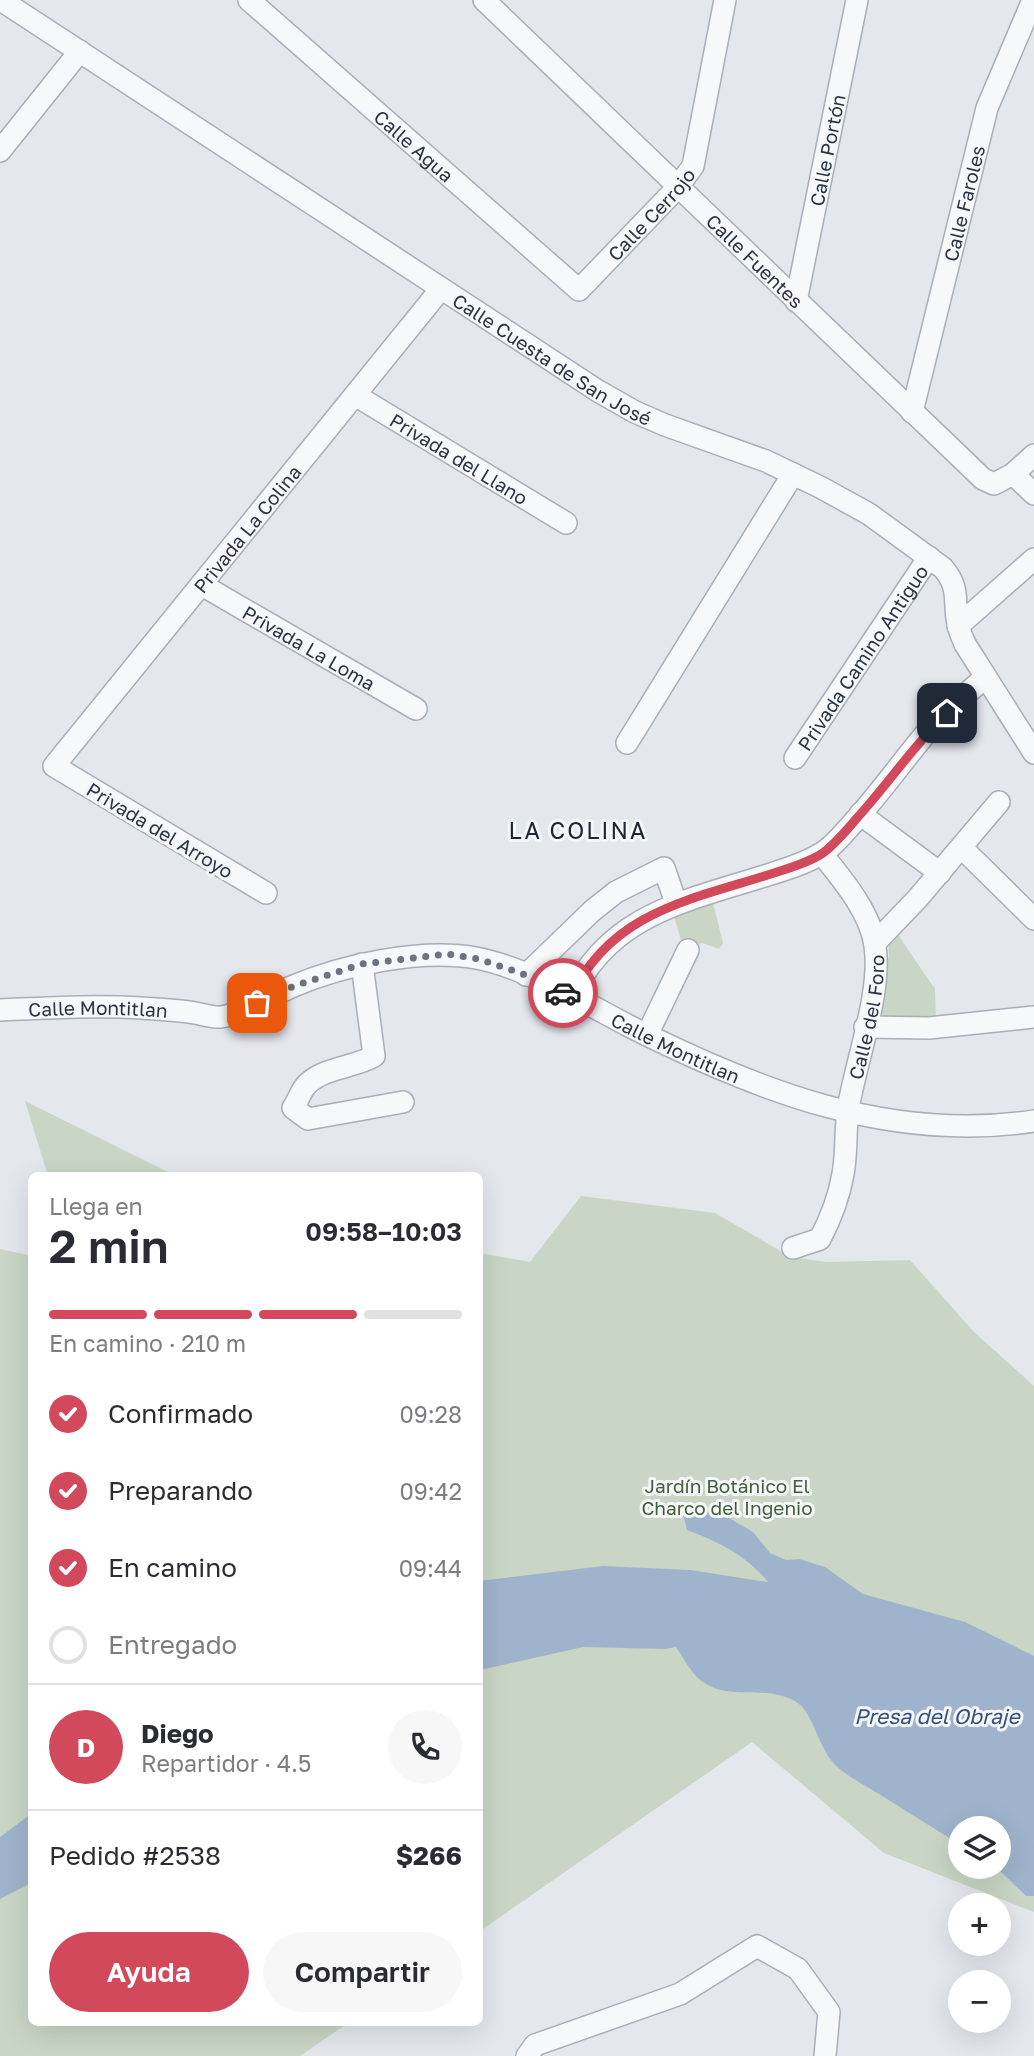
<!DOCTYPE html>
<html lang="es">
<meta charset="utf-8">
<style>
body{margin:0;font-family:"Golos Text",sans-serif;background:#f7f7f7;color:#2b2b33;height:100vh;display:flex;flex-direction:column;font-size:26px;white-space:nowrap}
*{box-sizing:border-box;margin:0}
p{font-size:23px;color:#7c7c81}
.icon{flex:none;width:38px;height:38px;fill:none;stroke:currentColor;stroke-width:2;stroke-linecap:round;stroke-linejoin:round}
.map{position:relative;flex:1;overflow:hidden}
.panel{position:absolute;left:28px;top:1172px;width:455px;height:854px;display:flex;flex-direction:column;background:#fff;border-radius:10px;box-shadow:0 7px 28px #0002}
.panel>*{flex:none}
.fabs{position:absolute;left:948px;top:1816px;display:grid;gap:14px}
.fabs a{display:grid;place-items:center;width:63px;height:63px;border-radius:50%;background:#fff;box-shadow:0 7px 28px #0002;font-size:35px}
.pin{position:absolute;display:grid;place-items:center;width:60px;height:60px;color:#fff;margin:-30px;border-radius:14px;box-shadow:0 4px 10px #0006}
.courier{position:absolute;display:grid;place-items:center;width:70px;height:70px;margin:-35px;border:5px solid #d1495b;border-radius:50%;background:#fff;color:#222;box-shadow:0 2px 9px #0007}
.summary em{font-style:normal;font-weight:600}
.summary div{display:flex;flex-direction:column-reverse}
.summary{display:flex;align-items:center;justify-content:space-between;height:119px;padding:0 21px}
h1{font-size:46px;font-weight:600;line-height:52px}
.bar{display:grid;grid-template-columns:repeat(4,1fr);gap:10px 7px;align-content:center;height:84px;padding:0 21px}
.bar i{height:9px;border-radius:5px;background:#e1e1e2}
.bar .current{background:#d1495b}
.bar p{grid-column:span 4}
.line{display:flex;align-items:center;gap:18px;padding:0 21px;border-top:2px solid #e1e1e2}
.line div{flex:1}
.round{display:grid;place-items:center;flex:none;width:74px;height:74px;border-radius:37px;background:#f7f7f7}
ol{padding:0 21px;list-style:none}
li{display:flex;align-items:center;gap:21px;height:77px}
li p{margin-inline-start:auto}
li .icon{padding:7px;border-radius:50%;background:#d1495b;color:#fff;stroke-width:4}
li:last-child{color:#7c7c81}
li i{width:38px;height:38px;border:4px solid #e1e1e2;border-radius:50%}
.button{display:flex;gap:14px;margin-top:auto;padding:14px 21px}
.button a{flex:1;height:80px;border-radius:42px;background:#d1495b;color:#fff;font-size:28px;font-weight:600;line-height:80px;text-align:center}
.button a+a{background:#f7f7f7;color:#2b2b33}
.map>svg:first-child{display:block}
</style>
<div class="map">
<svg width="1034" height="2056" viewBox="0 0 1034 2056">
<rect width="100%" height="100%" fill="#e4e7ec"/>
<g fill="#c9d6c5" fill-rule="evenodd">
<path d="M 712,899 L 723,943 L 719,949 L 702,943 L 684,950 L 672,910 Z"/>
<path d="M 894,929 L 935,989 L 936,1019 L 876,1020 L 889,955 L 888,936 Z"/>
<path d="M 25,1101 L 176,1176 L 48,1176 Z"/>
<path d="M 581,1196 L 715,1213 L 791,1257 L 826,1262 L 910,1260 L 974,1332 L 1034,1386 L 1034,1912 L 884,1853 L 752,1742 L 480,1931 L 480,1253 L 530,1262 ZM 961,1829 L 999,1829 L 999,1867 L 961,1867 Z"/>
<path d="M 0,1249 L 32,1256 L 32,2023 L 348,2023 L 300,2056 L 0,2056 Z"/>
</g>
<g fill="#9fb4cc">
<path d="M 705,1509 L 729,1518 L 753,1532 L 770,1553 L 786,1560 L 799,1559 L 825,1567 L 863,1594 L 965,1622 L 1034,1656 L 1034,1896 L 1026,1896 L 996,1867 L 999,1867 L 999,1829 L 961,1829 L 961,1845 C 933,1828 906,1811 879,1794 C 863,1784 842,1774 831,1760 C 819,1745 812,1714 799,1704 C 770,1683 734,1701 706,1684 C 692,1676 685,1660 676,1647 L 665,1649 L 583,1647 L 480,1670 L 480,1581 L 603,1566 L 690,1570 L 768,1582 C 746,1555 719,1542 687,1530 L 683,1514 Z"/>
<path d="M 31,1814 L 31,1883 L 0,1899 L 0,1837 Z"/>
</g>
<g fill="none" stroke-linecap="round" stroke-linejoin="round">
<g stroke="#a9aeb7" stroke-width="24">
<g id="minor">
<path id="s1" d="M 1,0 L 598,391 L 635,412 L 665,425 L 766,461 L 820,487 L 869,514 L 943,568 C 962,590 952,604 959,628 C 960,633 963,639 965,644 L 1034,753"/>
<path id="s2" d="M 249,0 L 579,290 L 677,188 L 693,166 L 725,0"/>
<path id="s3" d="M 484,0 L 983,479 L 994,484 L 1013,474 L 1034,455"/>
<path d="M 0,151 L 80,51"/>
<path id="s4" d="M 796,301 L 857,0"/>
<path id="s5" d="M 355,395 L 566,523"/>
<path id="s6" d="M 912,412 L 987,108 L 1033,0"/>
<path d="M 1013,474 L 1034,494"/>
<path id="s7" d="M 202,585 L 416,709"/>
<path d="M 958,626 L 1034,559"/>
<path d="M 627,743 L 793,474"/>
<path id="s8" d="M 795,758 L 929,557"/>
<path d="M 860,814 L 940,873"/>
<path d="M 962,848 L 1034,919"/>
<path id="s9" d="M 266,893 L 54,766 L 440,290"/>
<path d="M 875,943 L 918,898 L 999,802"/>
<path d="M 362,964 L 374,1056 C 354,1068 318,1068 304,1088 C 300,1094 297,1102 293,1108 L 308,1119 L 403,1102"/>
<path d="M 526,975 L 592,911 L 616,892 L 664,868 L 676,903"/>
<path d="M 571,997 C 608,917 681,902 758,878 C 777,872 806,864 822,853 C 834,846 844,833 853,823 C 879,794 902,762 927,732 C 944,712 966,695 985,677"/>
<path id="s10" d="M 0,1010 C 47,1008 94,1005 141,1008 C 157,1009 173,1010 189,1012 C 199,1013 212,1018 221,1017 C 245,1013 269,997 291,987 C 342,965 421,948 476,958 C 528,968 583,1002 629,1026 C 756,1090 889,1143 1034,1121"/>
<path d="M 865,1027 L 929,1028 L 1034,1017"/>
<path d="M 647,1035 L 688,950"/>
<path id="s11" d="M 793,1248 L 820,1239 C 831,1218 839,1197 843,1174 C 847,1153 845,1131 848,1109 C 856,1061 882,992 875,946 C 871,913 842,879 822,854"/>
<path d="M 527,2056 L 535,2045 L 680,1994 L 757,1946 L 798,1969 L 829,2012 L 825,2056"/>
</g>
</g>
<use href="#minor" stroke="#f7f8fa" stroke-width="21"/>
</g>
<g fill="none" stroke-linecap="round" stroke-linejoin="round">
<path stroke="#6c737f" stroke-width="7" stroke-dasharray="0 12.6" d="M 257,1003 L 294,986 L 362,964 L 447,954 L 479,959 L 526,975 L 563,993"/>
<path stroke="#d1495b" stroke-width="9" d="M 563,993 L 571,997 C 608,917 682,901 758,878 C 777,872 807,864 823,853 C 836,843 847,830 857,818 C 888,784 914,745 947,713"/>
</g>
<g text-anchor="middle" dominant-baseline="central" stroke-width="6" stroke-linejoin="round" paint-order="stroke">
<g font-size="19" fill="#2b3445" stroke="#f4f6f9">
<text stroke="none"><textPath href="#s2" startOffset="220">Calle Agua</textPath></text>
<text stroke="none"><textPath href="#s4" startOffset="154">Calle Portón</textPath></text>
<text stroke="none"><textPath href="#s6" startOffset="215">Calle Faroles</textPath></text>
<text stroke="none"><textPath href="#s2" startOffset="544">Calle Cerrojo</textPath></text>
<text stroke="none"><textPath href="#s3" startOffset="376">Calle Fuentes</textPath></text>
<text stroke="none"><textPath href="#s1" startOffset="658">Calle Cuesta de San José</textPath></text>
<text stroke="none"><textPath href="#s5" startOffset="122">Privada del Llano</textPath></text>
<text stroke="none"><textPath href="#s9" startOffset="553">Privada La Colina</textPath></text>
<text stroke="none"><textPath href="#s7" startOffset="124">Privada La Loma</textPath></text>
<text stroke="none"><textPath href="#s8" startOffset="121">Privada Camino Antiguo</textPath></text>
<text transform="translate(160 830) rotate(31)">Privada del Arroyo</text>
<text stroke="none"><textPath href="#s10" startOffset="98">Calle Montitlan</textPath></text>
<text stroke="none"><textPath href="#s11" startOffset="257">Calle del Foro</textPath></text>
<text stroke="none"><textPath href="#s10" startOffset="707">Calle Montitlan</textPath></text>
</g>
<g font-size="19" fill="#3f6138" stroke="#f4f6f9">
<text x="727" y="1485">Jardín Botánico El<tspan x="727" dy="22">Charco del Ingenio</tspan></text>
</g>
<g font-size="21" font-style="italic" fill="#34527a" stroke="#f4f6f9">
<text x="937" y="1716">Presa del Obraje</text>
</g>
<g font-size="23" letter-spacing="2" fill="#1d2536" stroke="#f4f6f9">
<text x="578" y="830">LA COLINA</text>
</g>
</g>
</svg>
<div class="fabs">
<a><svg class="icon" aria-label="layers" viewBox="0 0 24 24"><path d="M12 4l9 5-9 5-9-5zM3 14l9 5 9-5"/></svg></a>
<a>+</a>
<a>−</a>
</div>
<div class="pin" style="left:257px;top:1003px;background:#ea580c"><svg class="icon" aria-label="bag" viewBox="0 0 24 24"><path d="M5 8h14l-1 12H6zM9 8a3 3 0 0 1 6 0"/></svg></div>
<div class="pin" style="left:947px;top:713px;background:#1f2937"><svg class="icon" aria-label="home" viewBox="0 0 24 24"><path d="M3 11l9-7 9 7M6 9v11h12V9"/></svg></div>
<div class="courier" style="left:563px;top:993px"><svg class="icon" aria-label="car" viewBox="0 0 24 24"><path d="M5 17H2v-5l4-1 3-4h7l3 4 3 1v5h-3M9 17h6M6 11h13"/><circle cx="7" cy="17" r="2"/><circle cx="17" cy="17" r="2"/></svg></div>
<section class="panel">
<div class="summary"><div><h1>2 min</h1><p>Llega en</p></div><em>09:58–10:03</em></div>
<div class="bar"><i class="current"></i><i class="current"></i><i class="current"></i><i></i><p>En camino · 210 m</p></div>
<ol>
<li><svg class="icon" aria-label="check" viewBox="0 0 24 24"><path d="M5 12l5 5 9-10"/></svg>Confirmado<p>09:28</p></li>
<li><svg class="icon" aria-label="check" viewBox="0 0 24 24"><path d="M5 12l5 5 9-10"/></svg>Preparando<p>09:42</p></li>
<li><svg class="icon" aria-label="check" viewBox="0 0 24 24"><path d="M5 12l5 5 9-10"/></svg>En camino<p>09:44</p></li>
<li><i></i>Entregado</li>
</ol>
<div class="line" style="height:126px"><b class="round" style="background:#d1495b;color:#fff">D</b><div><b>Diego</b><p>Repartidor · 4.5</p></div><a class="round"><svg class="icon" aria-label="phone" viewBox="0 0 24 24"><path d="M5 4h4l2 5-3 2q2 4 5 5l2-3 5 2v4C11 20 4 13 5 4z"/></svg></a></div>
<div class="line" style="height:91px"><div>Pedido #2538</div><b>$266</b></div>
<div class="button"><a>Ayuda</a><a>Compartir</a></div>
</section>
</div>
